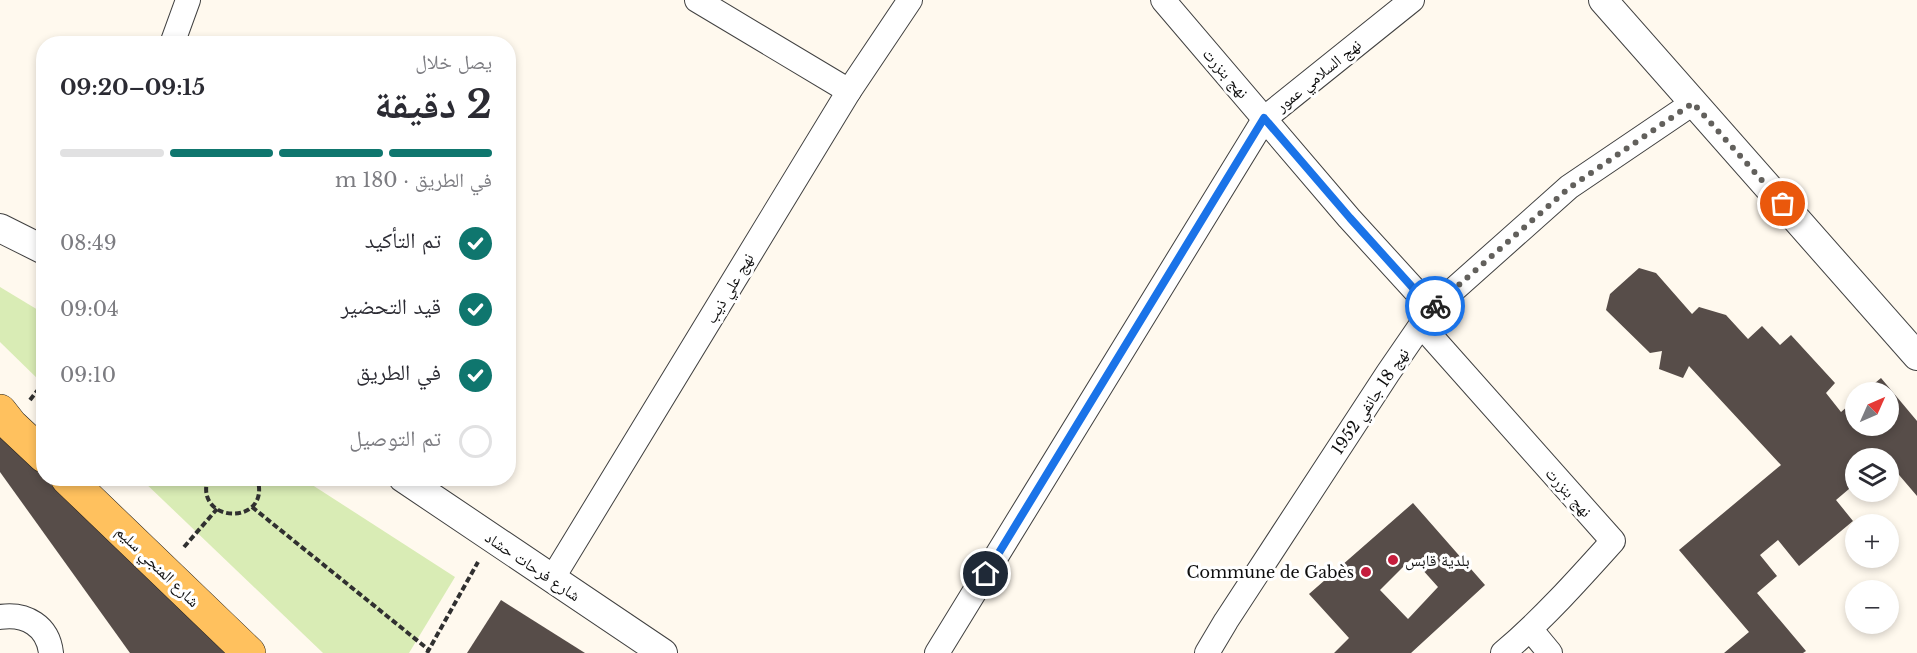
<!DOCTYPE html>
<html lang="ar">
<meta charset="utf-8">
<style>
body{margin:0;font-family:"Libre Baskerville","Noto Naskh Arabic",serif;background:#f2f2f3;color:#2b2b33;direction:rtl;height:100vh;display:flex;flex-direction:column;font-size:22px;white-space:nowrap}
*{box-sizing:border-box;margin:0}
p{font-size:20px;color:#7c7c81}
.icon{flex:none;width:33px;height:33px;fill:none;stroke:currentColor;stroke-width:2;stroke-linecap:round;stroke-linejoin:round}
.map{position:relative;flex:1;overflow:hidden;direction:ltr}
.details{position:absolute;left:36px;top:36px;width:480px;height:450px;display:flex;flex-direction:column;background:#fff;border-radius:24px;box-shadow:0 3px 9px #0003;direction:rtl}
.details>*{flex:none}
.needle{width:39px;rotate:45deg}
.fabs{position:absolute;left:1845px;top:382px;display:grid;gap:12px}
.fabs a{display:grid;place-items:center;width:54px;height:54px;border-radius:50%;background:#fff;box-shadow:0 3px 9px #0003;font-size:30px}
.pin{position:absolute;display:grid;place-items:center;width:51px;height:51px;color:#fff;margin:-26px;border:3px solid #fff;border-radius:50%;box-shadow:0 2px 6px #0007}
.courier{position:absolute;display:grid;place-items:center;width:60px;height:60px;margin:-30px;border:4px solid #1a73e8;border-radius:50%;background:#fff;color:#222;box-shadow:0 2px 8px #0007}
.summary em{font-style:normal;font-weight:800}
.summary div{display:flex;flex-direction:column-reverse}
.summary{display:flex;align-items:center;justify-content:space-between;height:102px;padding:0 24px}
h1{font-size:39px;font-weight:800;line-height:45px}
.bar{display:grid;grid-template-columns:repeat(4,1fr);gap:9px 6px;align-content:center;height:72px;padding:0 24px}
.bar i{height:8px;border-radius:4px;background:#e1e1e2}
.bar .on{background:#0f766e}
.bar p{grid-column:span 4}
ol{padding:0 24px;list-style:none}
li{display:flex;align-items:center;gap:18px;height:66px}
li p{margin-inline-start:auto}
li .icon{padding:6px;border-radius:50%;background:#0f766e;color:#fff;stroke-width:4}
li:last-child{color:#7c7c81}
li i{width:33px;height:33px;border:3px solid #e1e1e2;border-radius:50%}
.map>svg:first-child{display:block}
</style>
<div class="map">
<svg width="1917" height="653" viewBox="0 0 1917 653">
<rect width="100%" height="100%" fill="#fff9ee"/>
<g fill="#d9ecb5">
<path d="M 0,287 L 43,313 L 43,384 L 0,342 Z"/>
<path d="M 141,479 L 303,479 L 455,577 L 409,653 L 323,653 Z"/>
</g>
<g fill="#574d49" fill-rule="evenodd">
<path d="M 1639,268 L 1656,273 L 1692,314 L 1699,307 L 1726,315 L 1748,339 L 1762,326 L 1780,345 L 1791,335 L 1835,383 L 1826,393 L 1841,412 L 1856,399 L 1856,426 L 1888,426 L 1888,393 L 1863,393 L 1881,378 L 1917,421 L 1917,496 L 1888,462 L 1888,459 L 1856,459 L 1856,483 L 1836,500 L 1853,521 L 1799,566 L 1778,540 L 1760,555 L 1777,576 L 1757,593 L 1806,651 L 1803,653 L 1724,653 L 1749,632 L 1679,550 L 1781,465 L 1689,366 L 1683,378 L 1659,369 L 1662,351 L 1650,353 L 1606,310 L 1610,294 Z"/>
<path d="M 0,436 L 129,559 L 225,653 L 130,653 L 0,472 Z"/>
<path d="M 1413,503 L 1485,585 L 1411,653 L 1334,653 L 1349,638 L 1309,594 ZM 1412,558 L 1438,587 L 1408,619 L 1380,590 Z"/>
<path d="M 501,600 L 585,653 L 467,653 Z"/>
</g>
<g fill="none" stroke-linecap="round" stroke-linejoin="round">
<g stroke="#414141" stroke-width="26">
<g id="minor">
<path d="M 697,0 L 849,91"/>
<path d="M 1163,0 L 1349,218 L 1432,309"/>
<path d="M 172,44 L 188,0"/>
<path d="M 1421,325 L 1613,541 C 1578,580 1543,619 1503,653"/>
<path d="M 552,579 L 849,91 L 910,0"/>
<path d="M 0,617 C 26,613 48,626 51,653"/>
<path d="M 1531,630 L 1550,653"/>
<path d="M 937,653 L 1265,118 L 1412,0"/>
<path d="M 1207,653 L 1226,621 L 1388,373 L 1432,309 L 1569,187 L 1693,103"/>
</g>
</g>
<g stroke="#414141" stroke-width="30">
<g id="tertiary">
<path d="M 1603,0 L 1917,356"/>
<path d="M 0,228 L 44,250"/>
<path d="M 403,478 L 663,653"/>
</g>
</g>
<g stroke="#1f1f1f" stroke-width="34">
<g id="primary">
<path d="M 0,411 L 11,425 L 44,456"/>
<path d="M 67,478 L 249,653"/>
</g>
</g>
<g stroke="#303030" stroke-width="4" stroke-dasharray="6 3" stroke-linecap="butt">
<path d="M 30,400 L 44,382"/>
<path d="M 208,478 C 193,525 273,526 257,478"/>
<path d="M 252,507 L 429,650"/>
<path d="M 184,547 L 217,509"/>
<path d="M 427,653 L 478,562"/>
</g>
<use href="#minor" stroke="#fff" stroke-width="24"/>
<use href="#tertiary" stroke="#fff" stroke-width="28"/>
<use href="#primary" stroke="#ffc15e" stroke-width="33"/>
</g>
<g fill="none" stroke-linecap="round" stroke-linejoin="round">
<path stroke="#62605c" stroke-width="6" stroke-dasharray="0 10.8" d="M 1435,306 L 1569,188 L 1693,103 L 1783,204"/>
<path stroke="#1a73e8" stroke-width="8" d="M 986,574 L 1264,118 L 1350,218 L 1432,309 L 1435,306"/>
</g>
<g fill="#c61d3d" stroke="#fff" stroke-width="2">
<circle cx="1393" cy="560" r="6"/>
<circle cx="1366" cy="572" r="6"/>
</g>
<g text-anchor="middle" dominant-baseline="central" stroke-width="6" stroke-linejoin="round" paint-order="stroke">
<g font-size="16" fill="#0e0e0e" stroke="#fff">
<text transform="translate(1226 73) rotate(49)">نهج بنزرت</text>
<text transform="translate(1318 75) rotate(-39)">نهج السلامي عمور</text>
<text transform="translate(729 288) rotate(-59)">نهج علي ذيب</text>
<text transform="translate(1370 401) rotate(-56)">نهج 18 جانفي 1952</text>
<text transform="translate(1569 492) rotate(48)">نهج بنزرت</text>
<text transform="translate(158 566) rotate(44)">شارع المنجي سليم</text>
<text transform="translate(533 566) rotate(34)">شارع فرحات حشاد</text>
</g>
<g font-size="16" fill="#0e0e0e" stroke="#fff" text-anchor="start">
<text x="1405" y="560">بلدية قابس</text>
<text x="1354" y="572" text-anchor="end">Commune de Gabès</text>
</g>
</g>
</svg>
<div class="fabs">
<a><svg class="needle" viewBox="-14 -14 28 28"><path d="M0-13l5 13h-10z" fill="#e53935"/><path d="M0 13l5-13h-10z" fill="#7c7c81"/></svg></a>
<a><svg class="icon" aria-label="layers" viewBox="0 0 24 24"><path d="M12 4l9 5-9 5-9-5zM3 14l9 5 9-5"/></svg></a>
<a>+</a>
<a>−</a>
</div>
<div class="pin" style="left:1783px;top:204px;background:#ea580c"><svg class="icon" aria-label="bag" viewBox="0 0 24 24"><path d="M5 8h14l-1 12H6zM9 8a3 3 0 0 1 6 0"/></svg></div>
<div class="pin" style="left:986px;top:574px;background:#1f2937"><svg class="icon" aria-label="home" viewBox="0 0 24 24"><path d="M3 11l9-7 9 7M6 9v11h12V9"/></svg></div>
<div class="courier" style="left:1435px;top:306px"><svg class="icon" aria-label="bike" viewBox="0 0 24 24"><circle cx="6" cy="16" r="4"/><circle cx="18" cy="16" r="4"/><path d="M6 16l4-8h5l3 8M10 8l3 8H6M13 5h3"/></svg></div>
<section class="details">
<div class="summary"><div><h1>2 دقيقة</h1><p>يصل خلال</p></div><em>09:15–09:20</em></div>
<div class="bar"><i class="on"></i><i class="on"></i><i class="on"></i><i></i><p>في الطريق · 180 m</p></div>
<ol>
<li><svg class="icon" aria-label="check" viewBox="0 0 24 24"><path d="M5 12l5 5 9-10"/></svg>تم التأكيد<p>08:49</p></li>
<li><svg class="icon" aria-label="check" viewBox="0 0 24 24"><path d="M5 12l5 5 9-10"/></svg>قيد التحضير<p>09:04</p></li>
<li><svg class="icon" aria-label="check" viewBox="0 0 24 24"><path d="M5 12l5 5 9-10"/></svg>في الطريق<p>09:10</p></li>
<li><i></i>تم التوصيل</li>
</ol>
</section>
</div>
